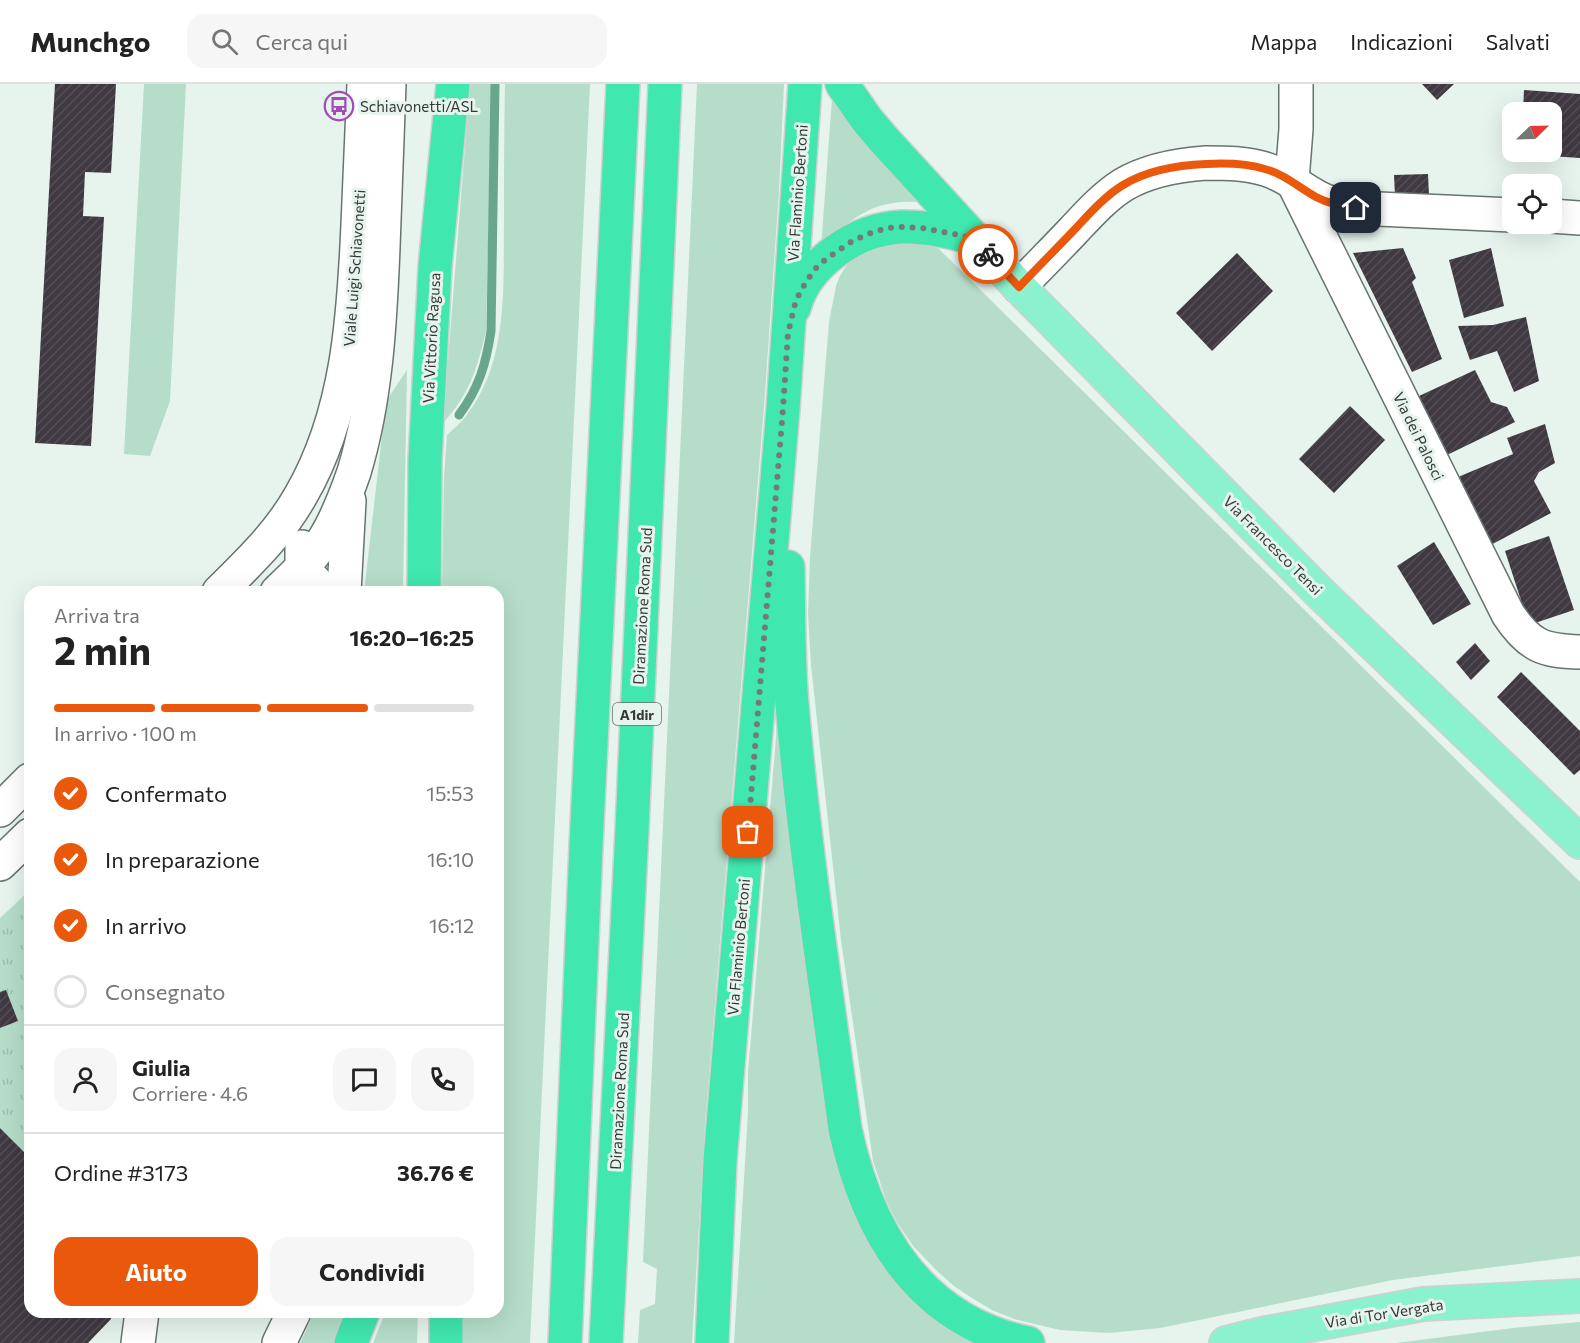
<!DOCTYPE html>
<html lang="it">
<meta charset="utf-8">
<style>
body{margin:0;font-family:Commissioner,sans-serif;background:#f6f6f6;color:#222;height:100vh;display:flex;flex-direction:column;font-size:22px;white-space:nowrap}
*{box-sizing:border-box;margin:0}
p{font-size:20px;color:#767676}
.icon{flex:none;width:33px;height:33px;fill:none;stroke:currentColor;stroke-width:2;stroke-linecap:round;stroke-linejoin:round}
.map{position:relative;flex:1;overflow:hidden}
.drawer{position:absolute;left:24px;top:502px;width:480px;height:732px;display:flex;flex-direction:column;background:#fff;border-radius:18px;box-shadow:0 6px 24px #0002}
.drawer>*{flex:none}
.needle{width:39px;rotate:67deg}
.buttons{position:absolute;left:1502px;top:18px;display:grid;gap:12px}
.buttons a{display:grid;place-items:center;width:60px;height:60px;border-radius:12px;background:#fff;box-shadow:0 6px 24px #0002;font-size:30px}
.pin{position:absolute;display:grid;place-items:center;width:51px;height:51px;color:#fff;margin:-26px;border-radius:12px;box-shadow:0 3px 9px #0006}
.courier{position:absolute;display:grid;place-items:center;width:60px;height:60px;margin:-30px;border:4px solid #ea580c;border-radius:50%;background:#fff;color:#222;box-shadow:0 2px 8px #0007}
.summary em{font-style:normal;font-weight:700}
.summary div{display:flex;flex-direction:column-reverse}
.summary{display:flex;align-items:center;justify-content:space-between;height:102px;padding:0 30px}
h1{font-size:39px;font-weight:700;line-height:45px}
.bar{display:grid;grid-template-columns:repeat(4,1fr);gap:9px 6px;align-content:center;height:72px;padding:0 30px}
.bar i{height:8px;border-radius:4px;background:#e0e0e0}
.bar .active{background:#ea580c}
.bar p{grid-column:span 4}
.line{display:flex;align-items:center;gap:15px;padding:0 30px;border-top:2px solid #e0e0e0}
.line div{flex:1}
.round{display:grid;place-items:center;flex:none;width:63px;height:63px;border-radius:18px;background:#f6f6f6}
ol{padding:0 30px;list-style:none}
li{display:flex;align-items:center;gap:18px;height:66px}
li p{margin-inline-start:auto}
li .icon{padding:6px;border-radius:50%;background:#ea580c;color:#fff;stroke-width:4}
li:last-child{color:#767676}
li i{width:33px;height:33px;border:3px solid #e0e0e0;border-radius:50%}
.primary-button{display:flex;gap:12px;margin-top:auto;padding:12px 30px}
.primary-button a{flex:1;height:69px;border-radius:18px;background:#ea580c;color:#fff;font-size:24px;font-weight:700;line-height:69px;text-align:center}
.primary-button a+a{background:#f6f6f6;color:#222}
header{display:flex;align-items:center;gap:36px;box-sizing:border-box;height:84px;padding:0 30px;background:#fff;border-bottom:2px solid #e0e0e0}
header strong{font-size:28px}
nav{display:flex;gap:33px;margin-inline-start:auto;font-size:21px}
.search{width:420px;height:54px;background:#f6f6f6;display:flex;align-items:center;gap:15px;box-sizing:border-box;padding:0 21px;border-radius:18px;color:#767676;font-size:22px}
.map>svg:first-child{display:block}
</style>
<header>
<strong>Munchgo</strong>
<div class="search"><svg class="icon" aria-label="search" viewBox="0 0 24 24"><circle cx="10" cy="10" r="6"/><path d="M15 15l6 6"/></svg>Cerca qui</div>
<nav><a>Mappa</a><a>Indicazioni</a><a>Salvati</a></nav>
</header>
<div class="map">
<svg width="1580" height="1259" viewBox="0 0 1580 1259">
<defs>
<pattern id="park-tufts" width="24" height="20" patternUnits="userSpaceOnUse" patternTransform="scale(1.5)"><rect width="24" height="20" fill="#b5ddca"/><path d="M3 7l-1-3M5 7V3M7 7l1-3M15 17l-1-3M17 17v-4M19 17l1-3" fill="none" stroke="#9cbeae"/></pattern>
<pattern id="building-hatch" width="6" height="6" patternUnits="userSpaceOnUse" patternTransform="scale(1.5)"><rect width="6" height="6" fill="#403942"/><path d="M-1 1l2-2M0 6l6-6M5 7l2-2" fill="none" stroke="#544e55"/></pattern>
</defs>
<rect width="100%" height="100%" fill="#e6f4ed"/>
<g fill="#b5ddca">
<path d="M 144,0 L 186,0 L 170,317 L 150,372 L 124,370 Z"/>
<path d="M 470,0 L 492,0 L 486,247 C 477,285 470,309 443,339 Z"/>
<path d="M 505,0 L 590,0 L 530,1259 L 464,1259 L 464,1229 L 498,1228 L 498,508 L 442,508 L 444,393 L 447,351 C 453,345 461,339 466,332 C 509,277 503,203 504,137 C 504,92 504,46 505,0 Z"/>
<path d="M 697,0 L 784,0 L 779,107 L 764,323 L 705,1040 L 692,1259 L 638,1259 L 640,1226 L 655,1220 L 657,1185 L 643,1178 Z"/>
<path d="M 833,2 L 929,119 C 879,113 856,129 821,163 Z"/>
<path d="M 929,157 L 937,163 L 1580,798 L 1580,1172 L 1393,1196 L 1160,1244 L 1109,1249 L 1060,1246 L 1014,1235 L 992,1226 L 972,1214 L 954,1202 L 937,1187 L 914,1163 L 898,1140 L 886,1116 L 873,1077 L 841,856 L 811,581 L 808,530 L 810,473 L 829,238 L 836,202 L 840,192 L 851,174 L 870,160 Z"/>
<path d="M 407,286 L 403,508 L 364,508 L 386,317 Z"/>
<path d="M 777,642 L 788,652 L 835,1050 L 898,1199 L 916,1221 L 924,1228 L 944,1241 L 983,1259 L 734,1259 L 748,1029 L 748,988 Z"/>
<path d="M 314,1229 L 353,1229 L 339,1259 L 300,1259 Z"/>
<path d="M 385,1229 L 418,1229 L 417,1259 L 373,1259 Z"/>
<path d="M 1580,1238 L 1580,1259 L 1396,1259 L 1513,1244 Z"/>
</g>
<path fill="url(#park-tufts)" d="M 30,806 L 30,1074 L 0,1044 L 0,834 Z"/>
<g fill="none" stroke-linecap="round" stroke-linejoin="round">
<path stroke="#69a78c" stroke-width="9" d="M 459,331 C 479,304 486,280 491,247 L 495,0"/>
</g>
<g fill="url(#building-hatch)">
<path d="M 55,0 L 116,0 L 111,89 L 85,88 L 83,132 L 104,133 L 91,362 L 35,359 Z"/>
<path d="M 1422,0 L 1454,0 L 1437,16 Z"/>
<path d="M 1524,6 L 1580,10 L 1580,74 L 1520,70 L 1520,68 L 1551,68 L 1551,28 L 1523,28 Z"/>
<path d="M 1428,90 L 1429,111 L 1395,112 L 1394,91 Z"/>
<path d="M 1403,164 L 1416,194 L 1412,198 L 1442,275 L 1412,288 L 1353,169 Z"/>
<path d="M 1491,164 L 1504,222 L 1464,234 L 1449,176 Z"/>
<path d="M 1237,169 L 1273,207 L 1212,267 L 1176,229 Z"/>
<path d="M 1526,233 L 1539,297 L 1514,308 L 1497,267 L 1470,276 L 1458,242 L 1493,241 Z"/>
<path d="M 1475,286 L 1491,318 L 1507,323 L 1515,338 L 1447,371 L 1419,312 Z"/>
<path d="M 1350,322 L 1385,356 L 1334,409 L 1299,375 Z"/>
<path d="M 1545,340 L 1555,379 L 1539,388 L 1534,397 L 1551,429 L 1487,463 L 1458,393 L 1513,370 L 1507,354 Z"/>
<path d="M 1549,452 L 1574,526 L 1529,541 L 1505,467 Z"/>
<path d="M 1434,458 L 1471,520 L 1433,541 L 1397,482 Z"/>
<path d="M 1475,559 L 1490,577 L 1471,596 L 1456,578 Z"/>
<path d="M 1521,588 L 1580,647 L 1580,686 L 1574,691 L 1497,613 Z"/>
<path d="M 6,906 L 18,937 L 0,944 L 0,908 Z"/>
<path d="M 0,1044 L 30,1074 L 30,1228 L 111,1228 L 111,1235 L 88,1259 L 0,1259 Z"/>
</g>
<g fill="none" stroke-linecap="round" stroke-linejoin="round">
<g stroke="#68746e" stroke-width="36">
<g id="minor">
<path d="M 1292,96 L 1508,530 C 1529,562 1543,567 1580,568"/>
<path d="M 1292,96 L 1296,45 L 1296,0"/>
<path d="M 1551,132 L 1580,134"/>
<path d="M 1019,203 C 1037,184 1055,166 1073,147 C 1088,131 1104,113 1123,101 C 1148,86 1177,81 1206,79 C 1226,79 1246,79 1265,85 C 1286,91 1298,103 1317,113 C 1329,120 1342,122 1356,124 L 1512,131"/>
<path d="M 302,463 L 302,484 L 325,508"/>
<path d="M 219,508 C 249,478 280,449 301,411 C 348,330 354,233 358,141 C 360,94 362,47 364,0"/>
<path d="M 277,508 C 295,491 312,475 325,454 C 338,433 346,411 354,388 C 376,315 380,239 383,163 C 385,109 387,54 389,0"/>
<path d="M 344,508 L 349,417"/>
<path d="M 0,726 L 30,696"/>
<path d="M 0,780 L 30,751"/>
<path d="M 138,1259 L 142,1228"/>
<path d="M 279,1259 L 294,1228"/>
</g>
</g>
<g stroke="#cfd0cf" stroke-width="36">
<g id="major">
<path d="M 974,154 L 1019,203 L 1319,508 L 1580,758"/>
<path d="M 1226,1259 L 1262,1250 L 1423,1220 L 1580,1212"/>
</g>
</g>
<g stroke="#cfd0cf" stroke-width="36">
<g id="highway">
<path d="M 842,0 L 867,36 L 884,56 L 974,154"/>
<path d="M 794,224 C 806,179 856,145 901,143 C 926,142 950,148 974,154"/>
<path d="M 788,483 C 789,528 788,575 792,620 C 804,762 826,904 845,1045 C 867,1147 919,1237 1028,1259"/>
<path d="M 424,508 L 425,377 L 435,183 L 453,0"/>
<path d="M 446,1228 L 446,1259"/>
<path d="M 351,1259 L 363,1228"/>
<path d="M 565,1259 L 586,762 L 623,0"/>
<path d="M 606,1259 L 632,746 L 665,0"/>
<path d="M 712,1259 L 720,1077 L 783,325 L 805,0"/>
</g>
</g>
<use href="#minor" stroke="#fff" stroke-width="33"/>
<use href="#major" stroke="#8cf1ce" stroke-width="33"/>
<use href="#highway" stroke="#40e7ae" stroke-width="33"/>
</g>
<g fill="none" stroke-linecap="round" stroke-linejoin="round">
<path stroke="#737b77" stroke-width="6" stroke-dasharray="0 10.8" d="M 748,748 L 783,325 L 788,249 L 796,216 L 806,198 L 815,185 L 826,175 L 851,158 L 865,151 L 887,144 L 900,143 L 922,144 L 974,154 L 988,170"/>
<path stroke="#ea580c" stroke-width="8" d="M 988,170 L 1019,203 C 1038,183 1057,164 1076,144 C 1090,129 1105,112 1123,101 C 1148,86 1177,81 1206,80 C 1226,79 1246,79 1265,85 C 1286,91 1298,103 1316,113 C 1329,120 1342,122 1356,124"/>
</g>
<defs>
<g id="bus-ring" transform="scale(1.5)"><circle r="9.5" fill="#e6f4ed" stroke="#a24bb9" stroke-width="1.5"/><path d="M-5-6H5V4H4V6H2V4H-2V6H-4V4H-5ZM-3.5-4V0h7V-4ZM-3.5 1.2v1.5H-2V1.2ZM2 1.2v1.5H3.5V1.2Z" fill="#a24bb9"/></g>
</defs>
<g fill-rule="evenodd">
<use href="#bus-ring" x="339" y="22"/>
</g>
<g text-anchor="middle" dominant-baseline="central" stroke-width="6" stroke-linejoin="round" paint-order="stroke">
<rect fill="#e6f4ed" stroke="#6a726e" stroke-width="1.5" x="613" y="619" width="48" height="22" rx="4.5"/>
<g font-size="14" font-weight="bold" fill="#353a38">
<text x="637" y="630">A1dir</text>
</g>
<g font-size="15" fill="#353a38" stroke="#e6f4ed" text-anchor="start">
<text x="360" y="22">Schiavonetti/ASL</text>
</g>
<g font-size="15" fill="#353a38" stroke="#e6f4ed">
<text transform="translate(797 109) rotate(-86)">Via Flaminio Bertoni</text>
<text transform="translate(354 184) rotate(-86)">Viale Luigi Schiavonetti</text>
<text transform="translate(431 254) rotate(-87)">Via Vittorio Ragusa</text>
<text transform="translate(1419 352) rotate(64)">Via dei Palosci</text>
<text transform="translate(1273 461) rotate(45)">Via Francesco Tensi</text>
<text transform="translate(642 522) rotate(-87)">Diramazione Roma Sud</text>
<text transform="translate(738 863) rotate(-85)">Via Flaminio Bertoni</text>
<text transform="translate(619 1007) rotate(-87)">Diramazione Roma Sud</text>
<text transform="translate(1384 1229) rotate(-9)">Via di Tor Vergata</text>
</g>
</g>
</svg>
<div class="buttons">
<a><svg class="needle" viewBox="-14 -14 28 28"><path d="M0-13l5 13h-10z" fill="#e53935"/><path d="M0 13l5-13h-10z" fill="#767676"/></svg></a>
<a><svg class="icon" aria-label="locate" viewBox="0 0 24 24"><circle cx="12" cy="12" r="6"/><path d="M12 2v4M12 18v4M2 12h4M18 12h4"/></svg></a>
</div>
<div class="pin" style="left:748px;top:748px;background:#ea580c"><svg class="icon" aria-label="bag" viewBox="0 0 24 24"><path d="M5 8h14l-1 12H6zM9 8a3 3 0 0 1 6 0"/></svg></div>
<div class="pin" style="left:1356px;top:124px;background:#1f2937"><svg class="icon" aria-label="home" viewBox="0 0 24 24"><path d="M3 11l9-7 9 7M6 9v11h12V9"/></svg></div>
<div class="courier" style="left:988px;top:170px"><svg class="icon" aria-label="bike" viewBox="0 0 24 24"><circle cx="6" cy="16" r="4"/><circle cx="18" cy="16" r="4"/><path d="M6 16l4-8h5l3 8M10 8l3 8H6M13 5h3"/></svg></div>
<section class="drawer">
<div class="summary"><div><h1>2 min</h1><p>Arriva tra</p></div><em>16:20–16:25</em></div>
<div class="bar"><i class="active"></i><i class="active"></i><i class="active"></i><i></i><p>In arrivo · 100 m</p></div>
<ol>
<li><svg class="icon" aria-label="check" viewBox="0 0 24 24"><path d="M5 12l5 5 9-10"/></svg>Confermato<p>15:53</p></li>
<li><svg class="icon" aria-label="check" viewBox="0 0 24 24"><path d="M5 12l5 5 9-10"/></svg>In preparazione<p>16:10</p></li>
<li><svg class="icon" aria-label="check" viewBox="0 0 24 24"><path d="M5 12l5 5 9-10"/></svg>In arrivo<p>16:12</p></li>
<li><i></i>Consegnato</li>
</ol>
<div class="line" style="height:108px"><a class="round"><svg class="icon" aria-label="person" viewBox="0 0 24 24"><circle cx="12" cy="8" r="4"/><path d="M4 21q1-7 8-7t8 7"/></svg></a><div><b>Giulia</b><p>Corriere · 4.6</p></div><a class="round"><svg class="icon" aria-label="chat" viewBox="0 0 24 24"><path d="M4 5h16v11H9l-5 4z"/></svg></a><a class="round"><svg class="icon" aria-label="phone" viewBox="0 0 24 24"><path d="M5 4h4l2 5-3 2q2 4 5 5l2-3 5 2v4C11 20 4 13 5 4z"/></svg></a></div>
<div class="line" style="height:78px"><div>Ordine #3173</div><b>36.76 €</b></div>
<div class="primary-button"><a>Aiuto</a><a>Condividi</a></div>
</section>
</div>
